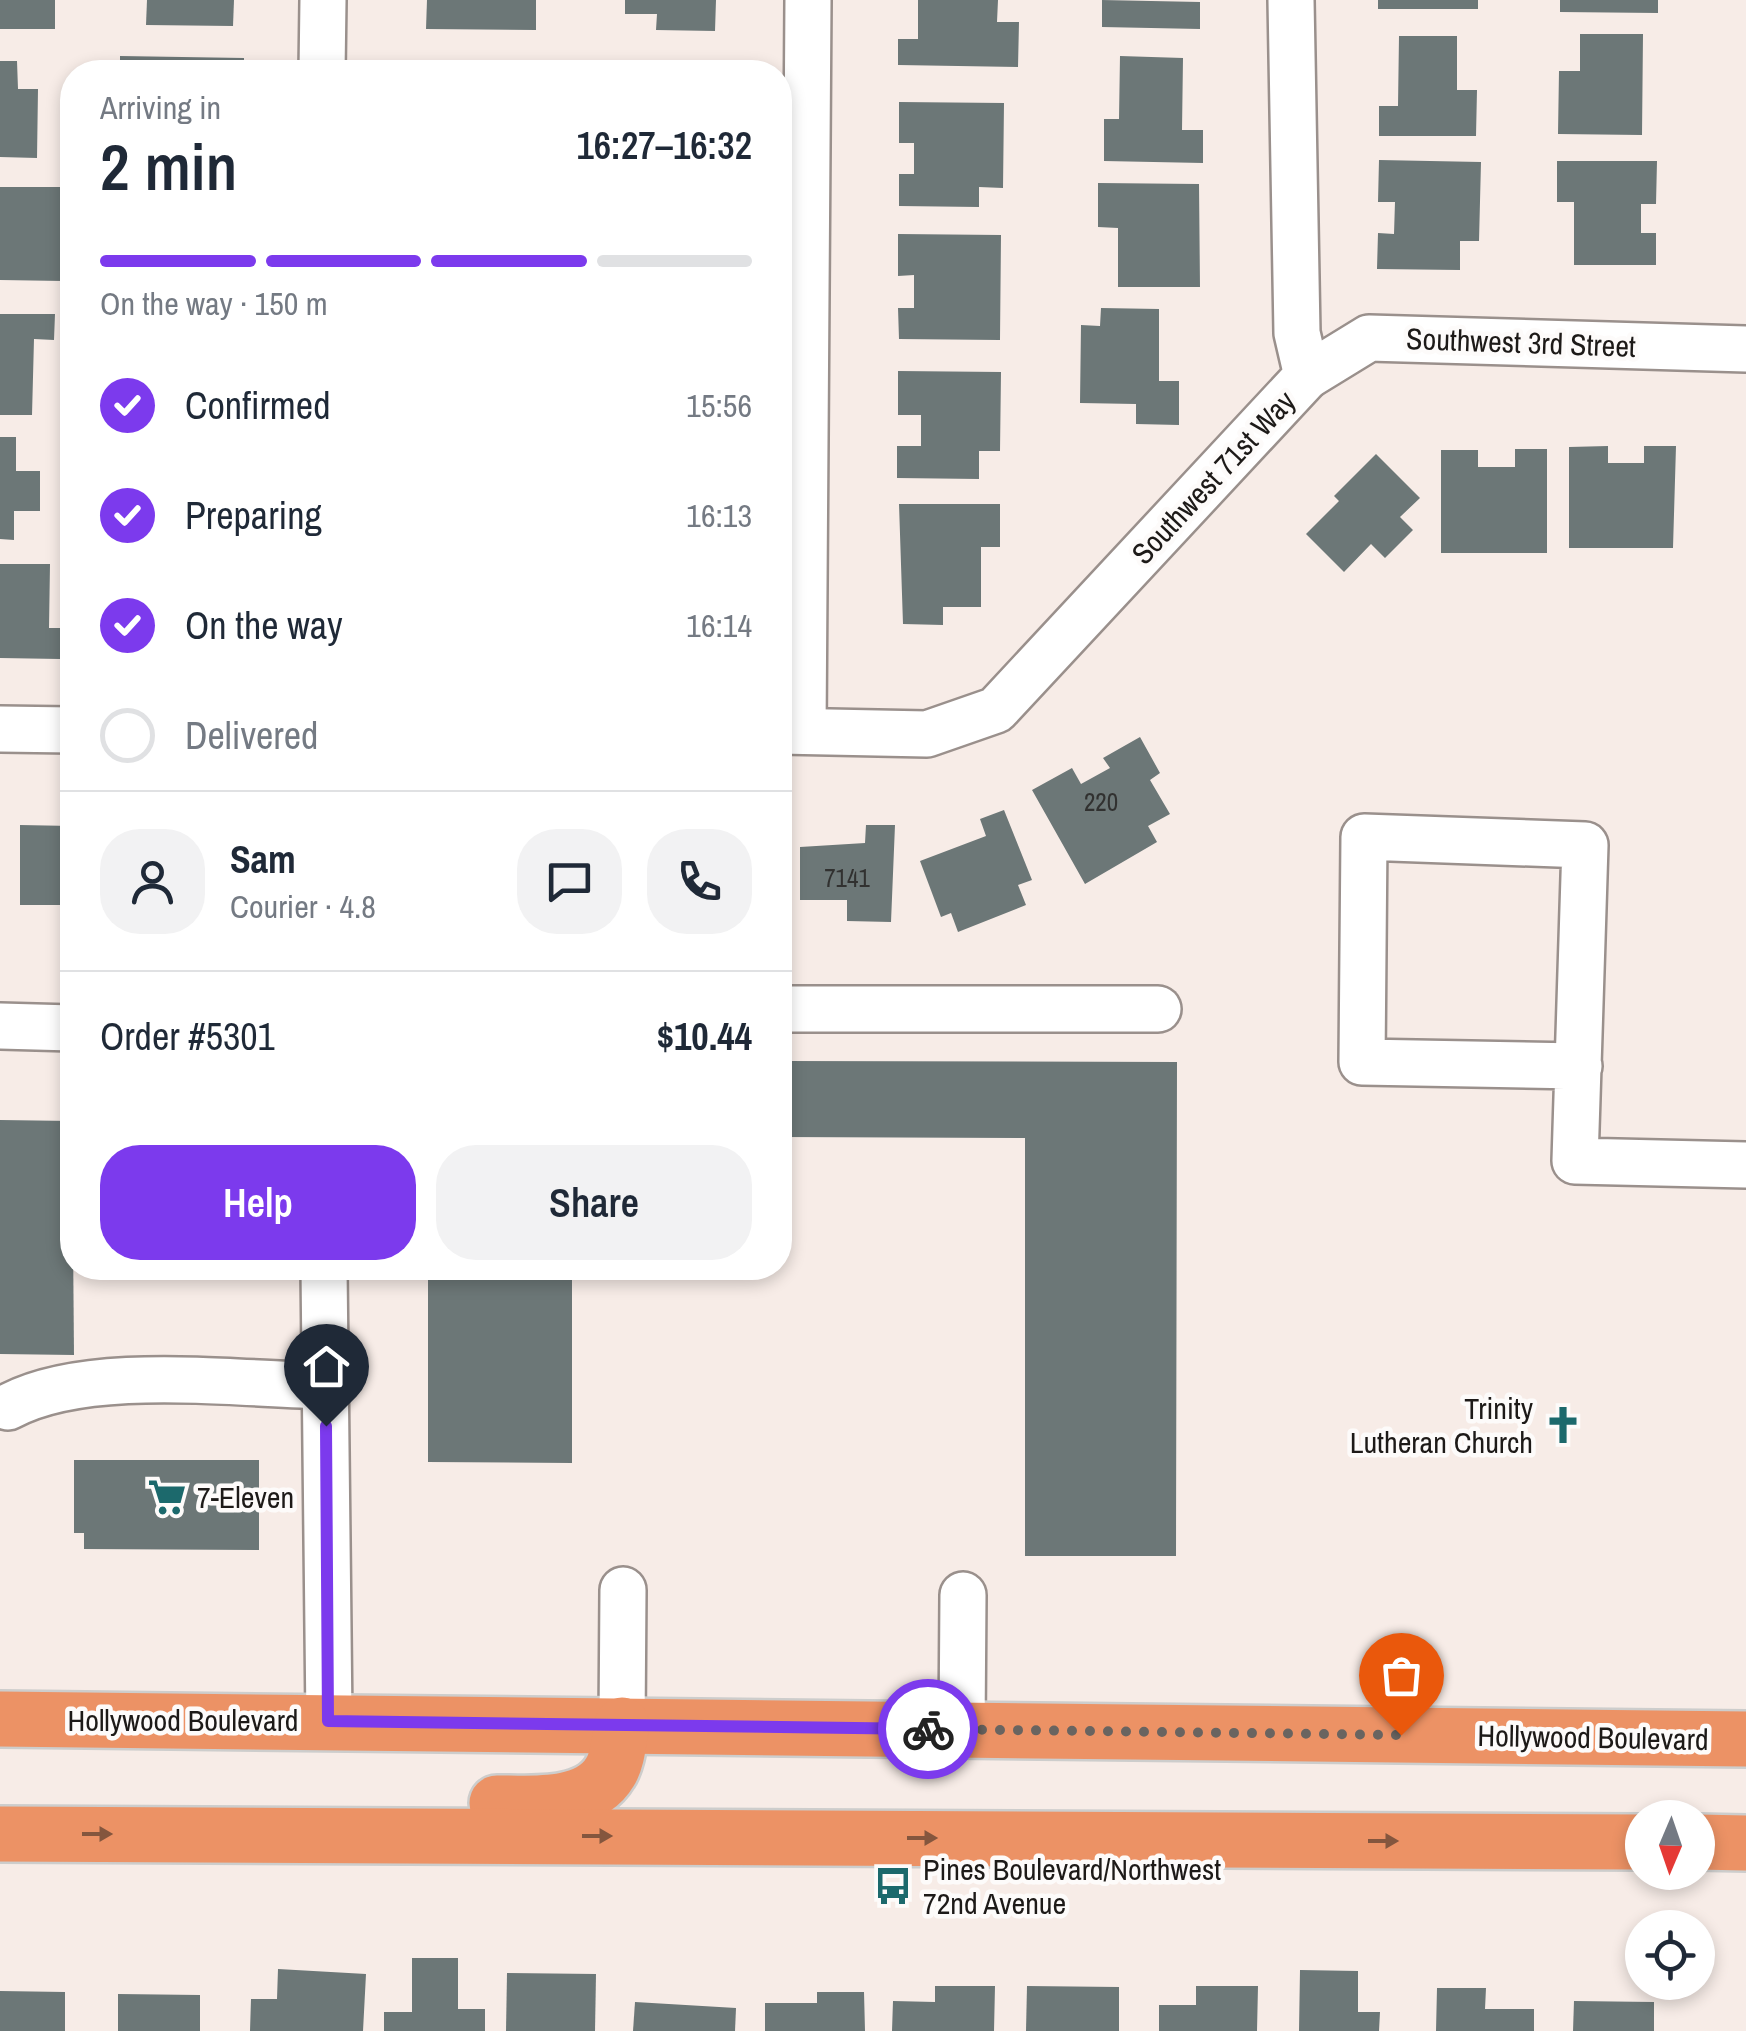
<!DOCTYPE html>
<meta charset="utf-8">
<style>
body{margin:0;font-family:"Archivo Narrow",sans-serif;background:#f2f2f3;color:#1f2937;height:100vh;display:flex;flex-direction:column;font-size:38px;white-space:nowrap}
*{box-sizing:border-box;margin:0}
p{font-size:32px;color:#747a83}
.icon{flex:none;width:55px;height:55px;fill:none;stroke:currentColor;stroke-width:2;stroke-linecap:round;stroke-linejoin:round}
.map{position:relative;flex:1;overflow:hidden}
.drawer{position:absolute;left:60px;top:60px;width:732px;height:1220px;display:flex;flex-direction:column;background:#fff;border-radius:40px;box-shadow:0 5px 15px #0003}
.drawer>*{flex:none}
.needle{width:65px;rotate:182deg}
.controls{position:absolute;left:1625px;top:1800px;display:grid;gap:20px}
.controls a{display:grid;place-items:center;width:90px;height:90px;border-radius:50%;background:#fff;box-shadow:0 5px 15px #0003;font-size:50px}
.pin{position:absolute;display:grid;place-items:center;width:85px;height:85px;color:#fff;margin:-102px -42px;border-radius:50% 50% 50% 0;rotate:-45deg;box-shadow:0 0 10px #0007}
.pin .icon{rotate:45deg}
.courier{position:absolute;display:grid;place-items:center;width:100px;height:100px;margin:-50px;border:8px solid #7c3aed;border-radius:50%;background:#fff;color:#222;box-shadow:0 2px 12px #0007}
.overview em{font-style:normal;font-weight:600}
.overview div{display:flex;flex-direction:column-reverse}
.overview{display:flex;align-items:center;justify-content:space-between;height:170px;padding:0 40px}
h1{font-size:65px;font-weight:600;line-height:75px}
.bar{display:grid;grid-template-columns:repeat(4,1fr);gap:15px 10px;align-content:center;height:120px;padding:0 40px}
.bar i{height:12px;border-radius:8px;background:#e0e1e3}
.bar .current{background:#7c3aed}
.bar p{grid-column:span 4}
.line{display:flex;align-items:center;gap:25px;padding:0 40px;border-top:2px solid #e0e1e3}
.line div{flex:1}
.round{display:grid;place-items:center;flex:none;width:105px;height:105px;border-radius:40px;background:#f2f2f3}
ol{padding:0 40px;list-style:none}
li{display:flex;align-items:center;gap:30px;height:110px}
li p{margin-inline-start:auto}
li .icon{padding:10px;border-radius:50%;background:#7c3aed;color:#fff;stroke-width:4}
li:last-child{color:#747a83}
li i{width:55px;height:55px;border:5px solid #e0e1e3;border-radius:50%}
.primary-button{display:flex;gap:20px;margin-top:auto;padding:20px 40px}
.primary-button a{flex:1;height:115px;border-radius:40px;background:#7c3aed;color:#fff;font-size:40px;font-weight:600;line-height:115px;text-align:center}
.primary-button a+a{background:#f2f2f3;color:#1f2937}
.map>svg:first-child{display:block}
</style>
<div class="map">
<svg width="1746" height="2031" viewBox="0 0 1746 2031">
<rect width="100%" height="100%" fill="#f7ece7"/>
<g fill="#6c7777">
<rect x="0" y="0" width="55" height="29"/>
<path d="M 147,0 L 234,0 L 233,26 L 146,25 Z"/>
<path d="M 427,0 L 536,0 L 536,30 L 426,29 Z"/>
<path d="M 625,0 L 716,0 L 715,31 L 656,30 L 657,14 L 625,14 Z"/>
<path d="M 918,0 L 998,0 L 997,22 L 1019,22 L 1018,67 L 898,65 L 898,39 L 918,39 Z"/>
<path d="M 1102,0 L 1200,2 L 1200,29 L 1102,27 Z"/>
<rect x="1378" y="0" width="100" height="9"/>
<path d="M 1560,0 L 1658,0 L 1658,13 L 1560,12 Z"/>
<path d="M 1580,34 L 1643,34 L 1642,135 L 1558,134 L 1559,71 L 1580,71 Z"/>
<path d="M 1399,36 L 1457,36 L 1457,90 L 1477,90 L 1476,136 L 1379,136 L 1379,106 L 1398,106 Z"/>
<path d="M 120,56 L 244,58 L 244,72 L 120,72 Z"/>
<path d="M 1120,56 L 1183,58 L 1182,130 L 1203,130 L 1203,163 L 1104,161 L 1104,119 L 1119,119 Z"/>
<path d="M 0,61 L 17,61 L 18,89 L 38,89 L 37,158 L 0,157 Z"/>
<path d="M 420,62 L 515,63 L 515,72 L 420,72 Z"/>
<path d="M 589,65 L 726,68 L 726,72 L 589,72 Z"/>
<path d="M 899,102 L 1004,103 L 1003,188 L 979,187 L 979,207 L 899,206 L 899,174 L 914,174 L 914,143 L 899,143 Z"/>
<path d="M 1379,160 L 1481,162 L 1479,241 L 1460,241 L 1460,270 L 1377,269 L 1378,233 L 1394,234 L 1395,202 L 1378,202 Z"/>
<path d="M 1557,161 L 1657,161 L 1656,204 L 1641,204 L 1641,233 L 1656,233 L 1656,265 L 1574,265 L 1574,202 L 1557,202 Z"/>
<path d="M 1098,183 L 1199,184 L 1200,287 L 1118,287 L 1118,228 L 1098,227 Z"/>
<path d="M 0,187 L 64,187 L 63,281 L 0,280 Z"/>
<path d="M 898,234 L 1001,235 L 1000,340 L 899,339 L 898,308 L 914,308 L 914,275 L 898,276 Z"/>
<path d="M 1101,308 L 1159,309 L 1159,381 L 1179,381 L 1179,425 L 1136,424 L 1136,404 L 1080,403 L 1081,325 L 1100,326 Z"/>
<path d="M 0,314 L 55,314 L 54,340 L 34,339 L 32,415 L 0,415 Z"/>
<path d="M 898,371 L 1001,372 L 1000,451 L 979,451 L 979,479 L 897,478 L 897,446 L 921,446 L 921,415 L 898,415 Z"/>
<path d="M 0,437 L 16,437 L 16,471 L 40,471 L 40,511 L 14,511 L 14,540 L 0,539 Z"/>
<path d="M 1608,446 L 1608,463 L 1644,463 L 1644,446 L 1676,446 L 1673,548 L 1569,548 L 1569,447 Z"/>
<path d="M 1515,449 L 1547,449 L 1547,553 L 1441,553 L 1441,450 L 1478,450 L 1478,467 L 1515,467 Z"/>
<path d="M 1376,454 L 1420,498 L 1400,517 L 1413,530 L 1385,558 L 1371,544 L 1344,572 L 1306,534 L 1339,501 L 1334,496 Z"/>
<path d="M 899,504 L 1000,504 L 1000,547 L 981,547 L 981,607 L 943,607 L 943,625 L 903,624 Z"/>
<path d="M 0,564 L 50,564 L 49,628 L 61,628 L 60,659 L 0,658 Z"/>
<path d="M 1140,737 L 1160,773 L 1150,780 L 1170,814 L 1148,826 L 1157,842 L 1085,884 L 1032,790 L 1072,768 L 1081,784 L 1110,768 L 1103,758 Z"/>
<path d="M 1004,810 L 1032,880 L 1018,885 L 1026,905 L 958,932 L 951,913 L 941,917 L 920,861 L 986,836 L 980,819 Z"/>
<path d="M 20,825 L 72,826 L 72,905 L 20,905 Z"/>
<path d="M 866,825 L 895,825 L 891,922 L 847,921 L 847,900 L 800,900 L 800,847 L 865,843 Z"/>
<path d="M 780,1061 L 1177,1062 L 1176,1556 L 1025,1556 L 1025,1138 L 780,1137 Z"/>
<path d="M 0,1120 L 72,1121 L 74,1355 L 0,1354 Z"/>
<path d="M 428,1268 L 572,1268 L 572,1463 L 428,1462 Z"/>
<path d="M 74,1460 L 259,1460 L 259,1550 L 84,1549 L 84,1533 L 74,1533 Z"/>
<path d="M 412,1958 L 458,1958 L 458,2009 L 485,2009 L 485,2031 L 384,2031 L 384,2012 L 412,2012 Z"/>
<path d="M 278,1969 L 366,1974 L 363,2031 L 250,2031 L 251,1999 L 277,1999 Z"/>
<path d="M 1300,1970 L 1358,1971 L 1358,2012 L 1380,2012 L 1379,2031 L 1299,2031 Z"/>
<path d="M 507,1973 L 596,1974 L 595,2031 L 506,2031 Z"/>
<path d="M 935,1986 L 995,1986 L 994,2031 L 892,2031 L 893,2001 L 935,2002 Z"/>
<path d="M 1027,1986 L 1119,1987 L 1119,2031 L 1026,2031 Z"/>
<path d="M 1196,1986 L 1258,1986 L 1257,2031 L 1159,2031 L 1159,2005 L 1196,2005 Z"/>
<path d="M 1437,1988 L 1486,1988 L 1485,2009 L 1534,2009 L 1534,2031 L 1436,2031 Z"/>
<path d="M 0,1991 L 65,1992 L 65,2031 L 0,2031 Z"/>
<path d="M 817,1992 L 864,1992 L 865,2031 L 765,2031 L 765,2003 L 817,2003 Z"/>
<path d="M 118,1994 L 200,1995 L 200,2031 L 118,2031 Z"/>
<path d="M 1574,2001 L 1654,2002 L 1654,2031 L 1573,2031 Z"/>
<path d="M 635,2002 L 736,2008 L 735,2031 L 633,2031 Z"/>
</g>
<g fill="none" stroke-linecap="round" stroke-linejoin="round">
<g stroke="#9a908c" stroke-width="50">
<g id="minor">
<path d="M 322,72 L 323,0"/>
<path d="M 1307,376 L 1369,338 L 1746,349"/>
<path d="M 0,729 L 72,730"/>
<path d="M 780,731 L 927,734 L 996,710 L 1307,376 L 1297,333 L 1291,0"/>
<path d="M 803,731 L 808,0"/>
<path d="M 780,1009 L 1158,1009"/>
<path d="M 0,1026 L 72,1028"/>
<path d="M 1579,1066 L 1362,1062 L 1364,837 L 1585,845 L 1575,1161 L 1746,1165"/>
<path d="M 324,1268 L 329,1721"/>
<path d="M 8,1407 C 87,1364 234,1384 325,1386"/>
<path d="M 622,1725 L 623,1590"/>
<path d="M 962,1729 L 963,1595"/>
</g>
</g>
<g stroke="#cdcdcc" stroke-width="60">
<g id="highway">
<path d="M 0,1719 L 1746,1739"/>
<path d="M 497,1803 C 532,1803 589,1808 610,1772 C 618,1760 619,1738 622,1725"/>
<path d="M 0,1834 L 1642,1842"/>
<path d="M 1698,1842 L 1746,1843"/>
</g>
</g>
<use href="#minor" stroke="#fff" stroke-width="45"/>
<use href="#highway" stroke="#ec9265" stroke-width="55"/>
</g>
<defs><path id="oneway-solid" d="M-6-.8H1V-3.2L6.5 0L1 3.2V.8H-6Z" transform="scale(2.5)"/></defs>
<g fill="#84563e">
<use href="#oneway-solid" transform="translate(97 1834)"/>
<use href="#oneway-solid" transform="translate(597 1836)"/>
<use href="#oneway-solid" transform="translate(922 1838)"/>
<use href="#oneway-solid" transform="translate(1383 1841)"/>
</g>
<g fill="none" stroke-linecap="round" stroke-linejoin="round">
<path stroke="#696460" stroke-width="10" stroke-dasharray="0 18" d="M 928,1729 L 1401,1735"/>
<path stroke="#7c3aed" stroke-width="12" d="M 326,1426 L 328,1721 L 928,1729"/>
</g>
<defs>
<g id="church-bare" transform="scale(3)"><path d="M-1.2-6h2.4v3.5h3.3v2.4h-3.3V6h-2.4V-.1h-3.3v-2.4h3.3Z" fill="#1c696c" stroke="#fdfbfa" stroke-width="2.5" paint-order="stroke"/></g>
<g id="supermarket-bare" transform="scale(3)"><path d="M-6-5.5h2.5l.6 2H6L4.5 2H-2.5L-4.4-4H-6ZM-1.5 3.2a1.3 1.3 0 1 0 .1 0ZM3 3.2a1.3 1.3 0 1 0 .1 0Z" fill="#1c696c" stroke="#fdfbfa" stroke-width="2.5" paint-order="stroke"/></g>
<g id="bus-bare" transform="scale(3)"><path d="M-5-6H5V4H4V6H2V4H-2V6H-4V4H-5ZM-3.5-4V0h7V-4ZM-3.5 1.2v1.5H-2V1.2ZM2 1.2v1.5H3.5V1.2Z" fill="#1c696c" stroke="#fdfbfa" stroke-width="2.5" paint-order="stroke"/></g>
</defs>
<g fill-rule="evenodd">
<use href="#church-bare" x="1563" y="1425"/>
<use href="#supermarket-bare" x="167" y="1497"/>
<use href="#bus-bare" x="893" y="1886"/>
</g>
<g text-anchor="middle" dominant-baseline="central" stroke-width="9" stroke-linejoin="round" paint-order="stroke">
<g font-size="25" fill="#313130">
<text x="1101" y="802">220</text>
<text x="847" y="878">7141</text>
</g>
<g font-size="30" fill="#1d1a18" stroke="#fdfbfa">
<text transform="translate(1521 342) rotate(2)">Southwest 3rd Street</text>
<text transform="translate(1213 477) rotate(-47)">Southwest 71st Way</text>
<text x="183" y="1720">Hollywood Boulevard</text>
<text transform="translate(1593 1737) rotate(1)">Hollywood Boulevard</text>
</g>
<g font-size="30" fill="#1d1a18" stroke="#fdfbfa" text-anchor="start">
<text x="1533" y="1408" text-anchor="end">Trinity<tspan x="1533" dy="34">Lutheran Church</tspan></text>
<text x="197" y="1497">7-Eleven</text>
<text x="923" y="1869">Pines Boulevard/Northwest<tspan x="923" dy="34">72nd Avenue</tspan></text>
</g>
</g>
</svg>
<div class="controls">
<a><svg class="needle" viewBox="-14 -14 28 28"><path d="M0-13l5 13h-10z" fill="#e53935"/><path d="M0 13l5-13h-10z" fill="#747a83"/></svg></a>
<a><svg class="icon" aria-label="locate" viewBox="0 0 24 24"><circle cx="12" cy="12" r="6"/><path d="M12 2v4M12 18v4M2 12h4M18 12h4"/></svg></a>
</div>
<div class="pin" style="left:1401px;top:1735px;background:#ea580c"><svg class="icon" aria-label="bag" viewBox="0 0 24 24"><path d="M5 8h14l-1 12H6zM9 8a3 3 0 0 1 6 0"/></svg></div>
<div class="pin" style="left:326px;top:1426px;background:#1f2937"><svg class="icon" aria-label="home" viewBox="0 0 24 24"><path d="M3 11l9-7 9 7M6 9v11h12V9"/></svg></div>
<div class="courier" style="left:928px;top:1729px"><svg class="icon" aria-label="bike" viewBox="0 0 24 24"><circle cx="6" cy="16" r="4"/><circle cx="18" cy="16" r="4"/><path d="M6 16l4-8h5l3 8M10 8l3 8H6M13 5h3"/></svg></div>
<section class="drawer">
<div class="overview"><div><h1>2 min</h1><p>Arriving in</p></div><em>16:27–16:32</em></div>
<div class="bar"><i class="current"></i><i class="current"></i><i class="current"></i><i></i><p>On the way · 150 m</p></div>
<ol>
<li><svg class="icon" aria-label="check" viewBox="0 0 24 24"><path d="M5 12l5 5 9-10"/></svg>Confirmed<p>15:56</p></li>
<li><svg class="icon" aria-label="check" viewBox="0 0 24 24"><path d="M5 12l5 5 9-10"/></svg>Preparing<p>16:13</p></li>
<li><svg class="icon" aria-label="check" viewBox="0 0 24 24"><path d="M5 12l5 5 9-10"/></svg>On the way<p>16:14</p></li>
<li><i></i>Delivered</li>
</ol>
<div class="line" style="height:180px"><a class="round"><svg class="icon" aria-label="person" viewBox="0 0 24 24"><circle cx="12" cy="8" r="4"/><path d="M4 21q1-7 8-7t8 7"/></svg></a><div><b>Sam</b><p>Courier · 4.8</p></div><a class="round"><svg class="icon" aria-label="chat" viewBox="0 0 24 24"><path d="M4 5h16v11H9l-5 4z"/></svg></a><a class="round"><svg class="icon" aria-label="phone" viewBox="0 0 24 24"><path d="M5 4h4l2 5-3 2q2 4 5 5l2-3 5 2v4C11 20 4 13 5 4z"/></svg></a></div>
<div class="line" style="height:130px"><div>Order #5301</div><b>$10.44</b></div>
<div class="primary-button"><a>Help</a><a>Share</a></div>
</section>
</div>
